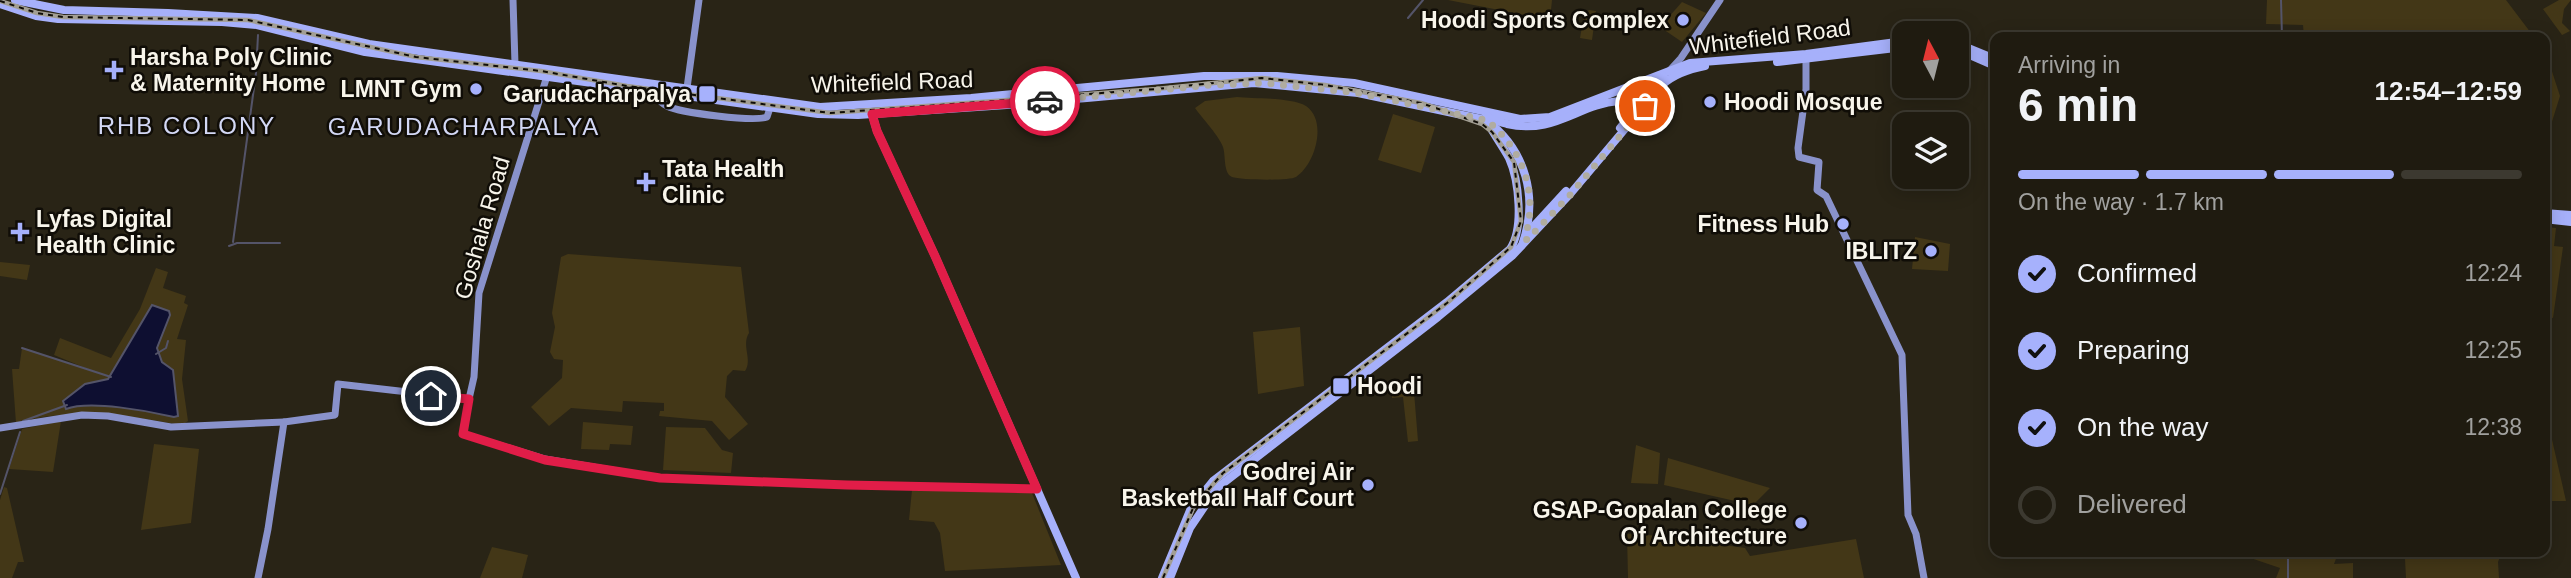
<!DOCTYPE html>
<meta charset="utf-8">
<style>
body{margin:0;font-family:Helvetica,sans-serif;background:#2c281e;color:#f1f3f6;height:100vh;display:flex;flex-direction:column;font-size:26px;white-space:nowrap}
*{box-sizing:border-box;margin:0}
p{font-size:23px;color:#a1a19f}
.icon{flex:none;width:38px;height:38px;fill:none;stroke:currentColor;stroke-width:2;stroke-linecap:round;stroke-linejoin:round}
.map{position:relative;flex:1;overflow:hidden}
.panel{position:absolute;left:1990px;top:32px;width:560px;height:525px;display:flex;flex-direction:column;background:#1f1b10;border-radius:14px;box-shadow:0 4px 18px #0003,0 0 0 2px #3c3930}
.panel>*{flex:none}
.needle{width:46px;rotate:353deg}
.controls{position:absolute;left:1892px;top:21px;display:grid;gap:14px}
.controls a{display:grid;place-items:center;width:77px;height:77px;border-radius:14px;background:#1f1b10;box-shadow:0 4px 18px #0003,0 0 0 2px #3c3930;font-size:35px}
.pin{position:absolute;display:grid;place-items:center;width:60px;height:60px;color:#fff;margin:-30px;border:4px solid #fff;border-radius:50%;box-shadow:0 2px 7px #0007}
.courier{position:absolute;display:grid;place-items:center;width:70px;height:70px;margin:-35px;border:5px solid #e11d48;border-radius:50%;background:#fff;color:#222;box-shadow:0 2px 9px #0007}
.overview em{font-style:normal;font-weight:700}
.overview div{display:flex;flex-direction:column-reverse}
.overview{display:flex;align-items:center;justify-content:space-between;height:119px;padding:0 28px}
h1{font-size:46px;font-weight:700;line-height:52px}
.bar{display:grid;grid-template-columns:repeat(4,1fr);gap:10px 7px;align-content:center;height:84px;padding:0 28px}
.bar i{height:9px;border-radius:5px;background:#3c3930}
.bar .current{background:#a6b1fc}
.bar p{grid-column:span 4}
ol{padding:0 28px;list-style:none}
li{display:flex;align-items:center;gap:21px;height:77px}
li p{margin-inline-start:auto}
li .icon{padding:7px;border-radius:50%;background:#a6b1fc;color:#111;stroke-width:4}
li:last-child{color:#a1a19f}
li i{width:38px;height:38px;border:4px solid #3c3930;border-radius:50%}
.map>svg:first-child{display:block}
</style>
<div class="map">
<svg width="2571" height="578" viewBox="0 0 2571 578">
<rect width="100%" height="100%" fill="#292416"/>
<g fill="#433717">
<path d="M 1448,0 L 1552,0 L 1550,20 Z"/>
<path d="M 2267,0 L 2506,0 L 2534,37 L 2304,37 L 2303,25 L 2266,24 Z"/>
<path d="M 2559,0 L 2571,0 L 2564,9 L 2562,23 L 2570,31 L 2562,35 L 2543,9 Z"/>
<path d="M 1682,2 L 1706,13 L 1682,42 L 1660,27 Z"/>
<path d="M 1589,10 L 1596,11 L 1592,40 L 1580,38 L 1584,15 Z"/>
<path d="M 2545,50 L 2560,96 L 2545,144 Z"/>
<path d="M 1237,97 C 1254,99 1291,97 1306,106 C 1328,121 1315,165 1296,177 C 1289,181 1240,180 1232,177 C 1223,173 1226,156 1223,147 C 1219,136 1203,119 1195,108 L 1205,101 Z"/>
<path d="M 1393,114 L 1435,127 L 1421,173 L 1378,160 Z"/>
<path d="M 2545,227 L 2556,228 L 2554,246 L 2563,247 L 2553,318 L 2545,316 Z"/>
<path d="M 1915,237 L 1950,244 L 1948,271 L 1912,269 Z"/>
<path d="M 568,254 L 741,267 L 749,333 C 741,345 753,360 745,371 L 733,370 L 727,376 L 725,397 L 748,424 L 729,440 L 712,421 L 659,416 L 660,411 L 664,411 L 664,403 L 623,401 L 622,412 L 571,408 L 549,426 L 531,407 L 562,378 L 563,360 L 554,359 L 550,352 L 555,327 L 552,313 L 561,257 Z"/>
<path d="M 0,262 L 30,265 L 27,280 L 0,276 Z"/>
<path d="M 156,268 L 168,272 L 163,288 L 186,296 L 184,303 L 188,305 L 177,339 L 186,340 L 182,379 L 188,421 L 182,425 C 125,415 72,407 16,423 L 12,369 L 19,369 L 22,348 L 100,374 L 54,355 L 60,338 L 111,358 L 140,309 Z"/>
<path d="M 1300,327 L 1304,386 L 1258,394 L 1253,332 Z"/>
<path d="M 1414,392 L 1418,441 L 1408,442 L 1403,397 L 1392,398 L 1392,393 Z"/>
<path d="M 61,421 L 53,472 L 9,469 L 22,429 Z"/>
<path d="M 583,422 L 633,426 L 631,445 L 610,444 L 609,450 L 581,449 Z"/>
<path d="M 2545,422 L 2548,422 L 2566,501 L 2545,501 Z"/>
<path d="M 666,427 L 705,428 L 722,450 L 733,453 L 731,473 L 663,470 Z"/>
<path d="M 154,444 L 199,449 L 191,523 L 141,530 Z"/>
<path d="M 1636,445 L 1660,453 L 1658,484 L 1631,483 Z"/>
<path d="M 1668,458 L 1770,488 L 1753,505 L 1664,485 Z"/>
<path d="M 4,487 L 7,488 L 24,562 L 18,562 L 12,578 L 0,578 L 0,500 Z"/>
<path d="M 912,490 L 1032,493 L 1061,565 L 945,571 L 940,533 L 934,522 L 909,520 Z"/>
<path d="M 1627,534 L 1663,536 L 1745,548 L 1750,556 L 1856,539 L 1864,578 L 1628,578 Z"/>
<path d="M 492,547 L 528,555 L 522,578 L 480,578 Z"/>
<path d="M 2230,551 L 2339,551 L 2334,564 L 2353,563 L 2353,578 L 2276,578 L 2280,568 Z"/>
<path d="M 2502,551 L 2498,562 L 2499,578 L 2406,578 L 2405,559 Z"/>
</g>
<path fill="#0e0f31" stroke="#545469" stroke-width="2" d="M 152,305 L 169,311 L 170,315 L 157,348 L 162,362 L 173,370 L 178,416 L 174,417 C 149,411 90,400 66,409 L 63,401 L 85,384 L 108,379 Z"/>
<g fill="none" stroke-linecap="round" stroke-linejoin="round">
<g stroke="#545469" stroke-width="2">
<path d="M 2281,0 L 2282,37"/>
<path d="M 1408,18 L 1423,0"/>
<path d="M 233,242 L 256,73 L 258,35"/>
<path d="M 229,246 L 237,243 L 280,243"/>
<path d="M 22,348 L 111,377"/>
<path d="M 156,354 L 166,348 L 168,341"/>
<path d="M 23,421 L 67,405"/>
<path d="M 0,494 L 20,432"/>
<path d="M 2288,551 L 2288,578"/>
</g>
<g stroke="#8992cb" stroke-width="7">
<path d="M 513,0 L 515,64"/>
<path d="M 1806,60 L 1806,89 L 1798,148 L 1799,157 L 1819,162 L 1817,190 L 1826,196 L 1902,355 L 1908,515 L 1916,534 L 1924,578"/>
<path d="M 1670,70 L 1681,58 L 1720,0"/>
<path d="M 687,88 L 699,0"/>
<path d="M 651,91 C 656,97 660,103 667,106 C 681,113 754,122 767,117 L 770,108"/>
<path d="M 469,399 L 463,434 L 545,459 L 659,478 L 847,485 L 1037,489"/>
<path d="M 0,428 L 82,415 L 108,416 L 171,427 L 284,422"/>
<path d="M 258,578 L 268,529 L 284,422 L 335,415 L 338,384 L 469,399 L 474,377 L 479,293 L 547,76"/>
</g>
<g stroke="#a6b0fa" stroke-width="8">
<path d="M 15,0 L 64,10 L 168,13 L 257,18 L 369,44 L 820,107 L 971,98 L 1204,76 L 1277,76 L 1354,83 L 1520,119 L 1550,117 L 1690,63 L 1806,54 L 1904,41"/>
<path d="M 0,4 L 36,16 L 58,19 L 222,22 L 257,25 L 365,52 L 818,114 L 858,115 L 1020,104 L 1254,83 L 1358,93 L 1486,120 C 1526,150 1539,198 1522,245"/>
<path d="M 1956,43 L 1995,59"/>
<path d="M 1956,49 L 1995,66"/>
<path d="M 1777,62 L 1904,47"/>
<path d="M 872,114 L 877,131 L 935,256 L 1076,578"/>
<path d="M 1487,116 C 1493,121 1500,122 1507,124 C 1555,135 1578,104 1619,101 L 1627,110 L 1625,118"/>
<path d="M 1620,128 L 1663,76"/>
<path d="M 2544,213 L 2571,215"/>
<path d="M 2544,219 L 2571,222"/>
<path d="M 1532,228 L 1566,191"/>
<path d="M 1162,578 L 1191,508 L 1213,481 L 1447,302 L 1510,249 C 1524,229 1519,180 1509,158 C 1503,147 1495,136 1489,125"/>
<path d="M 1170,578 L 1190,528 L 1217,488 L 1438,317 L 1512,256 L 1571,193 L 1662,85 C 1674,74 1689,69 1705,66"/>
</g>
<g stroke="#a29e93" stroke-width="4.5">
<path id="rail" d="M 0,1 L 37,13 L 63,17 L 248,20 L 416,57 L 541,71 L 627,86 L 830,113 L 1156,89 L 1262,78 L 1325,85 L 1421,103 L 1482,124 L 1492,132 L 1514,162 L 1521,221 L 1511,247 L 1447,303 L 1223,473 L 1194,506 L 1163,578"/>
</g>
<use href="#rail" stroke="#100d07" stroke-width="2" stroke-dasharray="5" stroke-linecap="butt"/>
</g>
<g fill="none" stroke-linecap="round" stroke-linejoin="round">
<path stroke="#b0aca0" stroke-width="7" stroke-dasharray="0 12.6" d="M 1045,101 L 1211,85 L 1263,83 L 1358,93 L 1486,120 C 1522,147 1539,193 1525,237 L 1527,240 L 1571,194 L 1645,106"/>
<path stroke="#e11d48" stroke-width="9" d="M 431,396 L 469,399 L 463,434 L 545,460 L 660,478 L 847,485 L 1037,489 L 935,256 L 877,131 L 872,114 L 1045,101"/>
</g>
<g fill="#a6b1fc" stroke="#100d07" stroke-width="2.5">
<circle cx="1683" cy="20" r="7"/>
<path d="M110.5 59.5h7v7h7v7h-7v7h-7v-7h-7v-7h7z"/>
<circle cx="476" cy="89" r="7"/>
<rect x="698" y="85" width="18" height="18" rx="3.5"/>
<circle cx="1710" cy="102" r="7"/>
<path d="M642.5 171.5h7v7h7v7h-7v7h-7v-7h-7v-7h7z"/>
<circle cx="1843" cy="224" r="7"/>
<path d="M16.5 221.5h7v7h7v7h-7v7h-7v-7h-7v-7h7z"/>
<circle cx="1931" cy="251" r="7"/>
<rect x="1332" y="377" width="18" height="18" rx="3.5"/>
<circle cx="1368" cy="485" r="7"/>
<circle cx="1801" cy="523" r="7"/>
</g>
<g text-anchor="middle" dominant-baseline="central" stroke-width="5" stroke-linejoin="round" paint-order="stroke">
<g font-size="23" font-weight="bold" fill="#f8f5eb" stroke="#100d07" text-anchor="end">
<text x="1669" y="20">Hoodi Sports Complex</text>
<text x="130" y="57" text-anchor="start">Harsha Poly Clinic<tspan x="130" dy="26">&amp; Maternity Home</tspan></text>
<text x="462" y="89">LMNT Gym</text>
<text x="691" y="94">Garudacharpalya</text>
<text x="1724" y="102" text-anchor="start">Hoodi Mosque</text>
<text x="662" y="169" text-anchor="start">Tata Health<tspan x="662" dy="26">Clinic</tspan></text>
<text x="36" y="219" text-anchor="start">Lyfas Digital<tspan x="36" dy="26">Health Clinic</tspan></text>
<text x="1829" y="224">Fitness Hub</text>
<text x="1917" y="251">IBLITZ</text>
<text x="1357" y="386" text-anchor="start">Hoodi</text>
<text x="1354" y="472">Godrej Air<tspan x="1354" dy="26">Basketball Half Court</tspan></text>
<text x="1787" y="510">GSAP-Gopalan College<tspan x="1787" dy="26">Of Architecture</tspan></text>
</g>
<g font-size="23" fill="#f8f5eb" stroke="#100d07">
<text transform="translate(1770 37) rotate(-7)">Whitefield Road</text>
<text transform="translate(892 82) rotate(-2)">Whitefield Road</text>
<text transform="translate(482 228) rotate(-74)">Goshala Road</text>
</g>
<g font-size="24" letter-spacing="2" fill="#d3d8f5" stroke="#100d07">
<text x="187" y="125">RHB COLONY</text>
<text x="464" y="126">GARUDACHARPALYA</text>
</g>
</g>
</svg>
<div class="controls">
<a><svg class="needle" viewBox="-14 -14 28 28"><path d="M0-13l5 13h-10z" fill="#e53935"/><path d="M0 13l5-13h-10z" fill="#a1a19f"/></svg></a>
<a><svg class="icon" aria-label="layers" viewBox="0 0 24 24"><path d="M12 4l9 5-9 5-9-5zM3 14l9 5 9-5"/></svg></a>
</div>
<div class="pin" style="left:1645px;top:106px;background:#ea580c"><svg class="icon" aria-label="bag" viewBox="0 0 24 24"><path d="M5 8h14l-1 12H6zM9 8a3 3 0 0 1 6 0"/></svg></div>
<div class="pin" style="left:431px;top:396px;background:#1f2937"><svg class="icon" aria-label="home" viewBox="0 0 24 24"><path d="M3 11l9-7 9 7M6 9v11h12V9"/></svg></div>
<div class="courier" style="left:1045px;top:101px"><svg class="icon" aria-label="car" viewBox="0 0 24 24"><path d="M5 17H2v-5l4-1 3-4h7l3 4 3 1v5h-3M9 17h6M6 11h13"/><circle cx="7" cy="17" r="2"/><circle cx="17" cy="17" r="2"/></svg></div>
<section class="panel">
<div class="overview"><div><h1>6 min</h1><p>Arriving in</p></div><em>12:54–12:59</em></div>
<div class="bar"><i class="current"></i><i class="current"></i><i class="current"></i><i></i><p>On the way · 1.7 km</p></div>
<ol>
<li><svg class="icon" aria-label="check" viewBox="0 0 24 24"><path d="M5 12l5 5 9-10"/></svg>Confirmed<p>12:24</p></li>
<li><svg class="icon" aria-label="check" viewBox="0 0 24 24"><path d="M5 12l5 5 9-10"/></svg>Preparing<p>12:25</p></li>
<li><svg class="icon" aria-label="check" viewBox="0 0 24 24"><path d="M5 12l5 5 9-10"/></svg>On the way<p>12:38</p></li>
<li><i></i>Delivered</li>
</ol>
</section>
</div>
